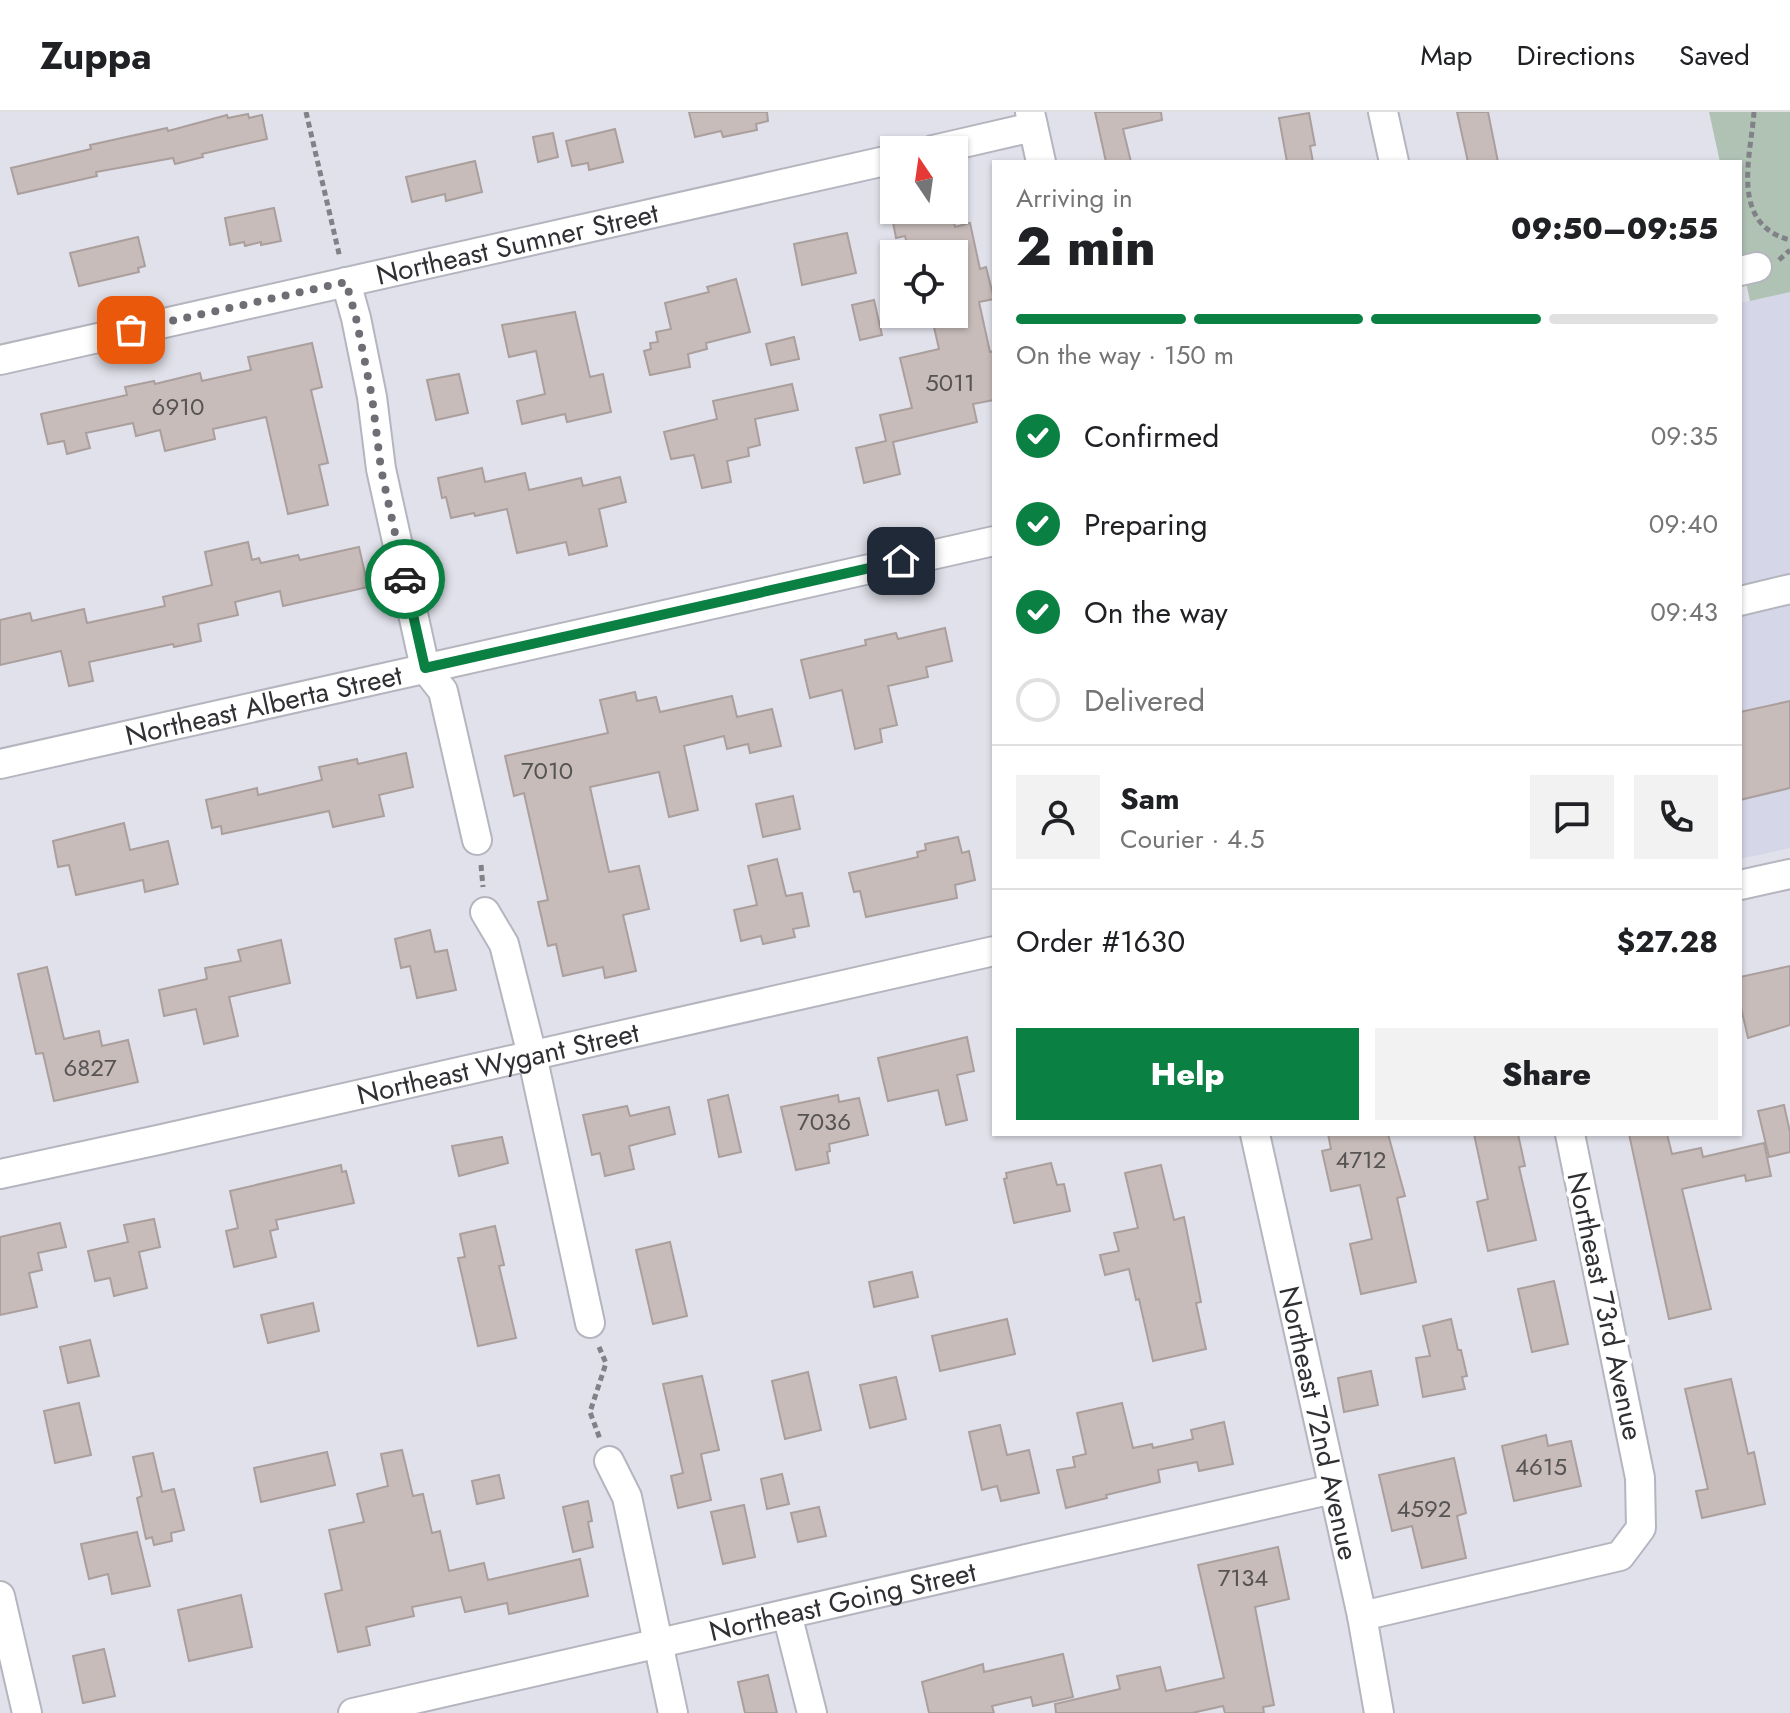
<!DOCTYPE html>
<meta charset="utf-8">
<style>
body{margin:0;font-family:Jost,sans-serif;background:#f2f2f2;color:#202124;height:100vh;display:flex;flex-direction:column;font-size:30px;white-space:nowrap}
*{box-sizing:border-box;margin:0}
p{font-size:26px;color:#757577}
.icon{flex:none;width:44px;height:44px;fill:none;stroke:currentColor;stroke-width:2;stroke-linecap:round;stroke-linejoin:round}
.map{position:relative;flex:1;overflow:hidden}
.sheet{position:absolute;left:992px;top:48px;width:750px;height:976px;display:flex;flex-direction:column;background:#fff;border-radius:0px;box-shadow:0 2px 6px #0004}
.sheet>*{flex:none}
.needle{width:52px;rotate:347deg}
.controls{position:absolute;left:880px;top:24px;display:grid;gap:16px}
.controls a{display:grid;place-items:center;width:88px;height:88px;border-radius:0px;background:#fff;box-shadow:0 2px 6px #0004;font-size:40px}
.pin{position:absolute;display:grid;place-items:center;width:68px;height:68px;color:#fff;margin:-34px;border-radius:16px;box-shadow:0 4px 12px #0006}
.courier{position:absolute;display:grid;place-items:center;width:80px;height:80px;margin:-40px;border:6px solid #0b8043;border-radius:50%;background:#fff;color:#222;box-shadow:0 2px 10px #0007}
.overview em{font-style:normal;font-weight:800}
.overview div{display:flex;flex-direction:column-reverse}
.overview{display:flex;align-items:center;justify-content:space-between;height:136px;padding:0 24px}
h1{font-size:52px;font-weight:800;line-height:60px}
.bar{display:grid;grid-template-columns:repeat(4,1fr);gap:12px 8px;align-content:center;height:96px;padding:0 24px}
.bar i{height:10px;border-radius:6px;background:#e0e0e0}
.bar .active{background:#0b8043}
.bar p{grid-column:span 4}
.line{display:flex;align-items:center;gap:20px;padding:0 24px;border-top:2px solid #e0e0e0}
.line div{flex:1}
.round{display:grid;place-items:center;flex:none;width:84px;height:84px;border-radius:0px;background:#f2f2f2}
ol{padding:0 24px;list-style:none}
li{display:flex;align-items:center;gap:24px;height:88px}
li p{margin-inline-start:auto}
li .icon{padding:8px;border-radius:50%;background:#0b8043;color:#fff;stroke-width:4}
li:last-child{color:#757577}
li i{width:44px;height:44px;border:4px solid #e0e0e0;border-radius:50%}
.primary-button{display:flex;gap:16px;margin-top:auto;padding:16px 24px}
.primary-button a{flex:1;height:92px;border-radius:0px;background:#0b8043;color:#fff;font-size:32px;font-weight:800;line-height:92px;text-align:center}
.primary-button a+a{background:#f2f2f2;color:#202124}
header{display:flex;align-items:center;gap:48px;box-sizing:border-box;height:112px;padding:0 40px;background:#fff;border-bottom:2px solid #e0e0e0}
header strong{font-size:38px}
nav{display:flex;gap:44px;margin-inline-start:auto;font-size:28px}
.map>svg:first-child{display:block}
</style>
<header>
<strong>Zuppa</strong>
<nav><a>Map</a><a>Directions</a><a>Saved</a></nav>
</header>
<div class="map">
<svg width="1790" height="1601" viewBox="0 0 1790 1601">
<rect width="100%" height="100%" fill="#e1e1eb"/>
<path fill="#d5d6e7" d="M 1790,180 L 1790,736 L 1740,747 L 1740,191 Z"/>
<path fill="#afc2b4" d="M 1709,0 L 1790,0 L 1790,180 L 1750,189 L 1740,142 L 1740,50 L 1720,50 Z"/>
<g fill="#c7bcb9" stroke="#aa9f9c" stroke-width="2">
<path d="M 689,0 L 767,0 L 768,9 L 756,12 L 757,18 L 723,25 L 721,19 L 695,25 Z"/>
<path d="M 1095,0 L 1161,0 L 1162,8 L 1123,17 L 1131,50 L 1106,50 Z"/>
<path d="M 1457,0 L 1488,0 L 1498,50 L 1468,50 Z"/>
<path d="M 1309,1 L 1315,33 L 1310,34 L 1313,50 L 1287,50 L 1279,6 Z"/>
<path d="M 248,2 L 249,6 L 262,3 L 267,27 L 202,42 L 203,45 L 175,52 L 173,46 L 96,60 L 97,64 L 18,82 L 11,56 L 91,37 L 90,33 L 167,16 L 168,19 L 227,3 L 228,6 Z"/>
<path d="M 615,17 L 623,50 L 589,58 L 588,51 L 572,54 L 566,29 Z"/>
<path d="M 553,21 L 558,45 L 538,50 L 533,25 Z"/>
<path d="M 475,49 L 482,80 L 446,89 L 445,82 L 412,90 L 406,65 Z"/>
<path d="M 274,96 L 281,129 L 261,133 L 261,130 L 245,134 L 244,130 L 230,133 L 225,106 Z"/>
<path d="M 911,98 L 952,98 L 955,115 L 970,111 L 980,157 L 986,155 L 994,187 L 979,190 L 990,240 L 994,239 L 994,288 L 973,292 L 977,310 L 893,330 L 900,362 L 864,371 L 856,336 L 886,329 L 880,303 L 912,296 L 900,246 L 939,237 L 931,202 L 954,202 L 954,142 L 933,142 L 931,135 L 909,140 L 905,124 L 896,126 L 892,105 L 911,100 Z"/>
<path d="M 847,121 L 856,161 L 802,173 L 794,132 Z"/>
<path d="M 138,125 L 145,154 L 138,156 L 139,160 L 79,174 L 70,141 Z"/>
<path d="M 736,167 L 750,220 L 706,231 L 707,237 L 688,242 L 690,255 L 650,263 L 644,239 L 651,237 L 650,231 L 658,230 L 656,220 L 671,217 L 665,191 L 709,180 L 707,175 Z"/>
<path d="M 874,188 L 882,223 L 860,228 L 852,193 Z"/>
<path d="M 575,200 L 590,265 L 603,262 L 611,300 L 567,310 L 565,302 L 522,312 L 517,289 L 545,282 L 536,239 L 509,245 L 502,213 Z"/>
<path d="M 794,225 L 799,247 L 771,253 L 766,232 Z"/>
<path d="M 312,231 L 322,275 L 311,278 L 328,351 L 319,353 L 328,393 L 288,402 L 266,305 L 213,317 L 215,327 L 165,339 L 160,318 L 136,324 L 133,311 L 86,321 L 90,336 L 67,342 L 64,329 L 48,332 L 41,302 L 127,283 L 125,275 L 154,269 L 155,272 L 200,261 L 202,269 L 251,258 L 248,245 Z"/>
<path d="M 459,262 L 468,301 L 436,308 L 427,268 Z"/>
<path d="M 792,272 L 798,298 L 755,307 L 760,333 L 748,336 L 749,344 L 727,349 L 731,370 L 702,376 L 694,343 L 671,347 L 664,320 L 717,307 L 713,289 Z"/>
<path d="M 482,356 L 485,370 L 525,361 L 529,378 L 581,366 L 583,374 L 620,365 L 626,390 L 599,397 L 607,434 L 569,443 L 566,430 L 517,441 L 507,397 L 475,404 L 474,401 L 451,406 L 446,385 L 442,386 L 438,366 Z"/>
<path d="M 248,430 L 252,448 L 259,446 L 261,451 L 298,443 L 300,448 L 359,435 L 368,475 L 283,494 L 280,479 L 235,490 L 238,503 L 198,512 L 201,529 L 174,535 L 173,532 L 89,550 L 93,569 L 69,574 L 61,539 L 0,553 L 0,508 L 30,501 L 32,509 L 84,497 L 87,511 L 165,494 L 163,485 L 212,473 L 205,440 Z"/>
<path d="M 945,516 L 952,549 L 926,555 L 928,565 L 888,574 L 897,613 L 880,617 L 882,630 L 855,637 L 842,578 L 810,586 L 801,548 L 866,533 L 865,528 L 896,521 L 898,527 Z"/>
<path d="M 635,580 L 637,589 L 656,585 L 660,600 L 732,584 L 737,605 L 772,597 L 781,634 L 750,641 L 748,632 L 727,637 L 724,624 L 684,634 L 698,698 L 669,705 L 659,660 L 590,675 L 609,760 L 639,754 L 649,797 L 623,803 L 636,859 L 605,866 L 603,855 L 563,864 L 556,832 L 548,834 L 538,790 L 548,788 L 524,681 L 514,684 L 505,644 L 608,621 L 600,588 Z"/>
<path d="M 1790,589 L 1790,676 L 1740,688 L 1740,600 Z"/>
<path d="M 406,641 L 413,675 L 379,683 L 384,704 L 333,715 L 329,699 L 222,722 L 221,714 L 212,716 L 206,688 L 257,676 L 258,683 L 322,668 L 319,655 L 357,647 L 358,652 Z"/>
<path d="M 793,684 L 800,717 L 763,725 L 756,692 Z"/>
<path d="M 124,711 L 130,738 L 168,729 L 178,772 L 145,780 L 143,768 L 76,783 L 69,753 L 58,755 L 53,729 Z"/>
<path d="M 958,725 L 962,741 L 969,739 L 975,768 L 955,773 L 957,786 L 866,805 L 860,779 L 854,780 L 849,761 L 918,745 L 917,740 L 926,738 L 925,732 Z"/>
<path d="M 777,747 L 786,784 L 802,781 L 809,814 L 793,817 L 795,825 L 763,832 L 761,824 L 741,829 L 734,798 L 757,793 L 748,754 Z"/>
<path d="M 430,818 L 435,840 L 447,838 L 456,878 L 417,886 L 410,854 L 401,856 L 395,827 Z"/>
<path d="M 281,828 L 290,871 L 229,885 L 238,924 L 204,932 L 196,897 L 164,904 L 159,878 L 207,867 L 205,856 L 241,849 L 238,838 Z"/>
<path d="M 1790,854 L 1790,913 L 1748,926 L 1740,891 L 1740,865 Z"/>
<path d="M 47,855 L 64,927 L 99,919 L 102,934 L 128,928 L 138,970 L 54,989 L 43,941 L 36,942 L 18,862 Z"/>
<path d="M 967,925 L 974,959 L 957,963 L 967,1008 L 946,1013 L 938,978 L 888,989 L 878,946 Z"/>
<path d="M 728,983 L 741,1040 L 719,1045 L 708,988 Z"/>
<path d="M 838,983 L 839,990 L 859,986 L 868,1023 L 829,1032 L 830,1039 L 827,1040 L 829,1051 L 796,1058 L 781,995 Z"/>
<path d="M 1784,993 L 1790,1020 L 1790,1040 L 1769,1045 L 1758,999 Z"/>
<path d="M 627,994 L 630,1004 L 669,995 L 675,1022 L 629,1034 L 634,1057 L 605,1064 L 600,1041 L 592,1043 L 583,1003 Z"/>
<path d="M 1328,1022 L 1388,1022 L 1405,1084 L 1397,1086 L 1416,1170 L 1361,1182 L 1350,1132 L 1372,1127 L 1360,1073 L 1331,1079 L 1322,1039 L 1331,1037 Z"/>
<path d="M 1474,1022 L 1518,1022 L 1525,1054 L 1519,1055 L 1536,1128 L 1488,1139 L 1477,1090 L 1488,1087 Z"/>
<path d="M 1629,1022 L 1667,1022 L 1672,1042 L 1701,1036 L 1703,1045 L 1764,1031 L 1771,1064 L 1746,1069 L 1745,1063 L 1682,1077 L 1711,1197 L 1669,1207 Z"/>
<path d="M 502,1025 L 508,1051 L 459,1064 L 452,1034 Z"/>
<path d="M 1051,1051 L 1057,1073 L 1064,1072 L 1070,1099 L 1014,1111 L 1004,1067 L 1007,1066 L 1006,1061 Z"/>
<path d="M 341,1053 L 342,1060 L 346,1059 L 354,1091 L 276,1108 L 278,1117 L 270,1119 L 276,1145 L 234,1155 L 226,1119 L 238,1116 L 230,1079 Z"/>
<path d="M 1161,1053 L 1174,1108 L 1184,1105 L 1201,1190 L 1196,1191 L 1206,1237 L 1153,1249 L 1139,1187 L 1136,1188 L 1129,1157 L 1105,1163 L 1100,1143 L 1119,1139 L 1114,1121 L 1138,1116 L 1125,1061 Z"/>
<path d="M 154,1107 L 160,1135 L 139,1140 L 147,1176 L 114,1184 L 110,1166 L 95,1169 L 88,1139 L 128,1130 L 124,1113 Z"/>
<path d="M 60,1111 L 66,1135 L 38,1141 L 42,1158 L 29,1161 L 37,1195 L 0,1203 L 0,1125 Z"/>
<path d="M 495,1114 L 504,1153 L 499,1154 L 516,1226 L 478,1234 L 458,1146 L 465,1145 L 460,1122 Z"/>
<path d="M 670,1130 L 687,1204 L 653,1212 L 636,1138 Z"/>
<path d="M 912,1160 L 918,1185 L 874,1195 L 869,1170 Z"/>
<path d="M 1554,1169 L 1568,1232 L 1532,1240 L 1518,1177 Z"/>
<path d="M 313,1191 L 319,1219 L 268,1231 L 261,1203 Z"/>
<path d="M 1007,1207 L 1015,1242 L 940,1259 L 932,1224 Z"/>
<path d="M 1451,1207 L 1458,1238 L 1461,1238 L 1467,1264 L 1462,1265 L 1465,1277 L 1423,1285 L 1416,1246 L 1430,1244 L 1423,1214 Z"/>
<path d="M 90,1228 L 99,1264 L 68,1271 L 60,1235 Z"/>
<path d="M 1371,1259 L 1378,1293 L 1344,1300 L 1338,1266 Z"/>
<path d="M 808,1260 L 821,1318 L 785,1327 L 772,1269 Z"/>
<path d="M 702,1264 L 719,1338 L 701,1342 L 711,1388 L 678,1396 L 671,1364 L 683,1361 L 663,1272 Z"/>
<path d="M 896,1265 L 906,1307 L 870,1316 L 860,1273 Z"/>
<path d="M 1731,1267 L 1748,1342 L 1754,1340 L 1765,1392 L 1702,1406 L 1696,1379 L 1708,1377 L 1685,1277 Z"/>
<path d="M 79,1291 L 91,1343 L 55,1351 L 44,1299 Z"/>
<path d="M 1122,1291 L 1133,1336 L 1152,1332 L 1153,1336 L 1193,1327 L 1191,1318 L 1224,1310 L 1233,1352 L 1199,1359 L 1197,1350 L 1158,1358 L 1160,1370 L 1106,1383 L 1107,1386 L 1066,1396 L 1057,1358 L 1075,1355 L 1073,1345 L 1086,1342 L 1077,1301 Z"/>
<path d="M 1000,1313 L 1007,1343 L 1029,1338 L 1039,1381 L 1001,1389 L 997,1374 L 982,1378 L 969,1320 Z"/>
<path d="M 1546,1323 L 1548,1334 L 1571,1329 L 1581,1374 L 1514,1389 L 1502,1334 Z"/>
<path d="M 402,1338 L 413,1384 L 423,1382 L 432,1421 L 440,1419 L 449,1459 L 484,1451 L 488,1468 L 580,1447 L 588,1484 L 509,1502 L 507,1491 L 465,1500 L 461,1485 L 412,1495 L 414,1504 L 366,1515 L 370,1533 L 338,1540 L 325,1482 L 342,1478 L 329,1418 L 364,1410 L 357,1382 L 388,1374 L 381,1342 Z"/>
<path d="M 327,1340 L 335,1373 L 261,1390 L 254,1356 Z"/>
<path d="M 153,1341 L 162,1380 L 174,1377 L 184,1418 L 171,1421 L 172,1429 L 154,1433 L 152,1425 L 146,1427 L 137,1386 L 142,1384 L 133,1345 Z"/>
<path d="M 1454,1346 L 1466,1401 L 1457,1404 L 1466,1446 L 1422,1456 L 1412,1414 L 1392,1419 L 1379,1363 Z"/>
<path d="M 782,1362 L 789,1392 L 767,1397 L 761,1367 Z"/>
<path d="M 499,1363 L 504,1386 L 477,1392 L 472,1369 Z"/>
<path d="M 588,1389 L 592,1409 L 588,1410 L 593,1435 L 573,1440 L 563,1395 Z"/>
<path d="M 744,1393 L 755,1445 L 723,1452 L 711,1400 Z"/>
<path d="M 819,1395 L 826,1424 L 798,1430 L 791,1401 Z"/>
<path d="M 137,1420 L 150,1474 L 112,1482 L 108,1462 L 89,1467 L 81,1432 Z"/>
<path d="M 1278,1435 L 1289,1487 L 1255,1495 L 1274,1593 L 1263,1595 L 1264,1601 L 1225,1601 L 1223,1594 L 1192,1601 L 1056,1601 L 1055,1592 L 1120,1577 L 1117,1564 L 1160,1555 L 1166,1579 L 1224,1566 L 1198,1453 Z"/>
<path d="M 241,1483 L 252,1535 L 189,1549 L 178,1498 Z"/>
<path d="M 104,1537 L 115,1584 L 83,1591 L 73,1544 Z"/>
<path d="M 1063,1542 L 1073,1585 L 1033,1594 L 1031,1585 L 992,1594 L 994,1601 L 929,1601 L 922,1570 L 983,1552 L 984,1560 Z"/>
<path d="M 768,1563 L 777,1601 L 745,1601 L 738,1570 Z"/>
</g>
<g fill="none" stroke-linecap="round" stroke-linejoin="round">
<g stroke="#b4b5be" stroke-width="32">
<g id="minor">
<path d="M 1030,0 L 1041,50"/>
<path d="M 1383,0 L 1394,50"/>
<path d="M 933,38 L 1033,15"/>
<path d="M 1740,159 L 1757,155"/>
<path d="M 346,170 L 356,206 L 372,285 L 381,357 L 425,556 L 443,579 L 477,728"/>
<path id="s1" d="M 0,248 L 894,47"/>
<path d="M 1740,489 L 1790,477"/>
<path id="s2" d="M 0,652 L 994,429"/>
<path d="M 1740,773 L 1790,762"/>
<path d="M 485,800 L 504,832 L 532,943 L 590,1211"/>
<path id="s3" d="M 1255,1022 L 1362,1504 L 1379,1601"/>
<path id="s4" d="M 0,1062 L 158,1028 L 994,839"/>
<path d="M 609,1349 L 627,1385 L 673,1601"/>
<path d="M 0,1484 L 27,1601"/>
<path d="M 787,1502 L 812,1601"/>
<path d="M 1362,1504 L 1620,1444 L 1641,1416 L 1640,1366 L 1570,1022"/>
<path id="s5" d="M 353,1601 L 1333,1377"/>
</g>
</g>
<g stroke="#818188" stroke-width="5" stroke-dasharray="6 4" stroke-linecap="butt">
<path d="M 306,0 L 340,146"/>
<path d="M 1754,0 C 1751,44 1729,112 1790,128"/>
<path d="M 1779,148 L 1790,138"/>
<path d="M 481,753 L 483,775"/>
<path d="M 599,1235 L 606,1251 L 590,1300 L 600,1327"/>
</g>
<use href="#minor" stroke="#fff" stroke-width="28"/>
</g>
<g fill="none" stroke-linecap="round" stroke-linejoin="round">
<path stroke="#6e6e74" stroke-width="8" stroke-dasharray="0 14.4" d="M 131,218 L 346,170 L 356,206 L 372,285 L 381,357 L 405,467"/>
<path stroke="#0b8043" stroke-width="10" d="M 405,467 L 425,556 L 901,449"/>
</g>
<g text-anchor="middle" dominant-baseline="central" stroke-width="8" stroke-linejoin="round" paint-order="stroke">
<g font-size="24" fill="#565355">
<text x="950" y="270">5011</text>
<text x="178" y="294">6910</text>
<text x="547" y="658">7010</text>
<text x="90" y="955">6827</text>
<text x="824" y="1009">7036</text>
<text x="1361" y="1047">4712</text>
<text x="1541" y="1354">4615</text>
<text x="1424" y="1396">4592</text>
<text x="1243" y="1465">7134</text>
</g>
<g font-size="28" fill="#303034" stroke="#fff">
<text stroke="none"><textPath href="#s1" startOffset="530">Northeast Sumner Street</textPath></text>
<text stroke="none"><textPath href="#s2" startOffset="270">Northeast Alberta Street</textPath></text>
<text stroke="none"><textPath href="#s4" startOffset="510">Northeast Wygant Street</textPath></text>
<text transform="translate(1605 1194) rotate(78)">Northeast 73rd Avenue</text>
<text stroke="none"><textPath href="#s3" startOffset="296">Northeast 72nd Avenue</textPath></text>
<text stroke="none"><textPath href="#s5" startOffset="502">Northeast Going Street</textPath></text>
</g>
</g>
</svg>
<div class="controls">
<a><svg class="needle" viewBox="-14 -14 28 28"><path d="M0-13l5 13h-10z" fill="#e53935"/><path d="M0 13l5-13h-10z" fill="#757577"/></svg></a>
<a><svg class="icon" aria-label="locate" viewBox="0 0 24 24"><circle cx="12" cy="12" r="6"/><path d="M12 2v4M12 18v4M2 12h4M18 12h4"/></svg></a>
</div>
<div class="pin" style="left:131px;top:218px;background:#ea580c"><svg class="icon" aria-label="bag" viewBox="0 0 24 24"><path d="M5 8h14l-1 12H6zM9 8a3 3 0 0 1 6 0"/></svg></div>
<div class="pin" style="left:901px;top:449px;background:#1f2937"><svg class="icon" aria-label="home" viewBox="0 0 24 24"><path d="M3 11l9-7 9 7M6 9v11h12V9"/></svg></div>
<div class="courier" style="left:405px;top:467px"><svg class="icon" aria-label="car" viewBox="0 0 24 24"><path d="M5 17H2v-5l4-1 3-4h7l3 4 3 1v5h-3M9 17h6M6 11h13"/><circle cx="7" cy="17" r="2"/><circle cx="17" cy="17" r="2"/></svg></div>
<section class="sheet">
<div class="overview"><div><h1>2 min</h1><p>Arriving in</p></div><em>09:50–09:55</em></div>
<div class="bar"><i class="active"></i><i class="active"></i><i class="active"></i><i></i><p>On the way · 150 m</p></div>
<ol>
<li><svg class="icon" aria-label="check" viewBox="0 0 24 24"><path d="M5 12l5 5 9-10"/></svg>Confirmed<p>09:35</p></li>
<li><svg class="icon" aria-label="check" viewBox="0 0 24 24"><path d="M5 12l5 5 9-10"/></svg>Preparing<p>09:40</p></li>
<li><svg class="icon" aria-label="check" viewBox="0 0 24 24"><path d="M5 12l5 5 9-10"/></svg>On the way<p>09:43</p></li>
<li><i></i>Delivered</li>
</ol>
<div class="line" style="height:144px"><a class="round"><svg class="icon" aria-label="person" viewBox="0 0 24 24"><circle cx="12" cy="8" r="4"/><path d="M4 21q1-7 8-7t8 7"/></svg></a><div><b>Sam</b><p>Courier · 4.5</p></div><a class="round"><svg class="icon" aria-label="chat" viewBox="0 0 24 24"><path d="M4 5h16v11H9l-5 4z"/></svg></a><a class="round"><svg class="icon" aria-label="phone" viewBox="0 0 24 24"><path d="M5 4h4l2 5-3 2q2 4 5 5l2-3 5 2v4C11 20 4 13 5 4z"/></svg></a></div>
<div class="line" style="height:104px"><div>Order #1630</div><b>$27.28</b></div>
<div class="primary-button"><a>Help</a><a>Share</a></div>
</section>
</div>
